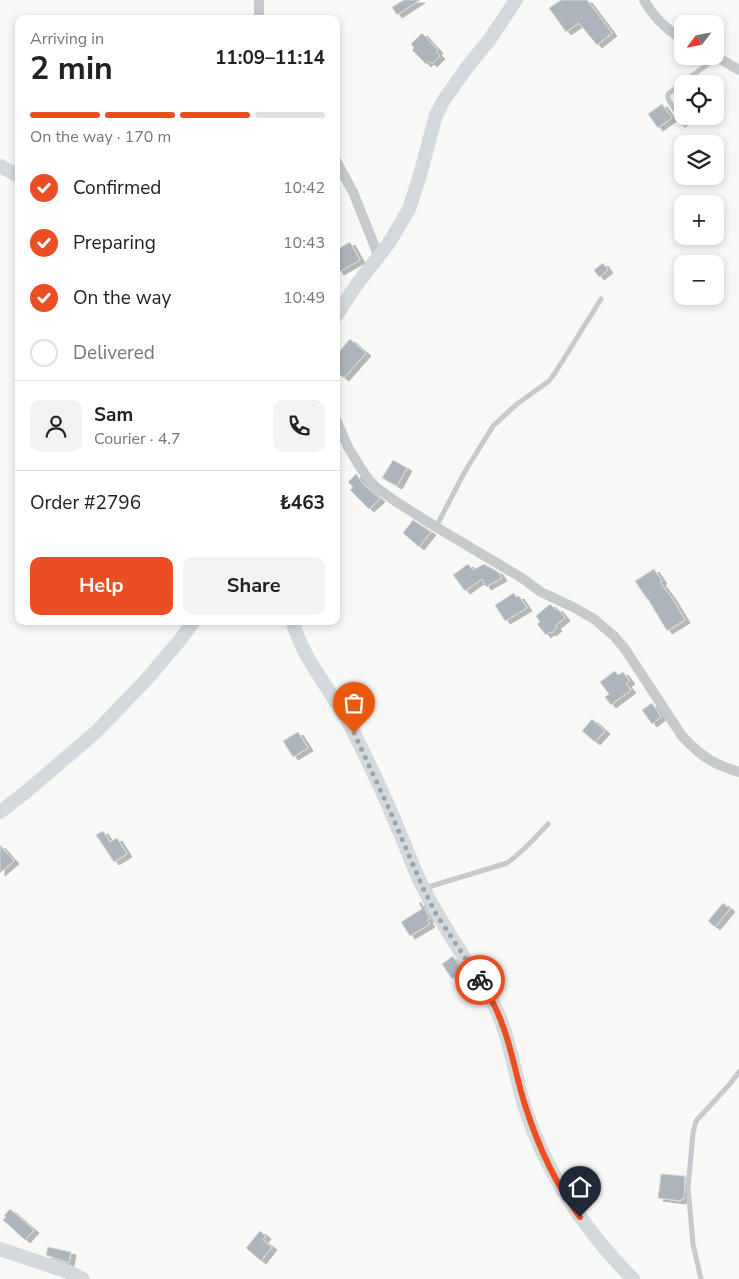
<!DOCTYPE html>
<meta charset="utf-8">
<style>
body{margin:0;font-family:"Nunito Sans",sans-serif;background:#f2f2f2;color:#222;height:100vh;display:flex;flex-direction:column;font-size:19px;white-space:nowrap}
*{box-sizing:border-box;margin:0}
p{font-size:16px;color:#767676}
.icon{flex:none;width:28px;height:28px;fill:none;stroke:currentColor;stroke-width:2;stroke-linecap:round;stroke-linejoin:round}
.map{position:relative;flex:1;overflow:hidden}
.details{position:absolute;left:15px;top:15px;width:325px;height:610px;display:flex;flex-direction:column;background:#fff;border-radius:10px;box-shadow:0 2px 8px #0003}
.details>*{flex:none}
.needle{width:32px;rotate:238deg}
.fabs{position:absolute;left:674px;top:15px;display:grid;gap:10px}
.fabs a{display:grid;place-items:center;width:50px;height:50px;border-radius:10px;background:#fff;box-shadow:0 2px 8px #0003;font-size:25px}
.pin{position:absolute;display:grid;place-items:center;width:42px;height:42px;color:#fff;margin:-51px -21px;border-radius:50% 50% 50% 0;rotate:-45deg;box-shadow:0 0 5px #0007}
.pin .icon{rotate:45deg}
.courier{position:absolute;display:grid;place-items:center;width:50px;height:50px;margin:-25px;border:4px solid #eb4e23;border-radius:50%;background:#fff;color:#222;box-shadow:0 1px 6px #0007}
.overview em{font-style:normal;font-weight:700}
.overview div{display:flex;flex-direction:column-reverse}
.overview{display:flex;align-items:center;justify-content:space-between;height:85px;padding:0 15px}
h1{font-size:32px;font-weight:700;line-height:38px}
.bar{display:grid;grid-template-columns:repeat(4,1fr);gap:8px 5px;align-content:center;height:60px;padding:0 15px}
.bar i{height:6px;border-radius:4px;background:#e0e0e0}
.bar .on{background:#eb4e23}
.bar p{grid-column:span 4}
.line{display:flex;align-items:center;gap:12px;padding:0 15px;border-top:1px solid #e0e0e0}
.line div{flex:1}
.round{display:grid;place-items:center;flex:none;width:52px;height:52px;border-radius:10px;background:#f2f2f2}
ol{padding:0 15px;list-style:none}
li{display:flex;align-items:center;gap:15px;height:55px}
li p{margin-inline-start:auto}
li .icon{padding:5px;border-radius:50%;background:#eb4e23;color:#fff;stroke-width:4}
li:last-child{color:#767676}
li i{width:28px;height:28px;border:2px solid #e0e0e0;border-radius:50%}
.cta{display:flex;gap:10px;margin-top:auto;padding:10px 15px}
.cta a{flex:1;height:58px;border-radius:10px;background:#eb4e23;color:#fff;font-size:20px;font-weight:700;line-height:58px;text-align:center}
.cta a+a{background:#f2f2f2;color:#222}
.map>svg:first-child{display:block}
</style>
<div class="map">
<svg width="739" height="1279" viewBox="0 0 739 1279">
<defs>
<filter id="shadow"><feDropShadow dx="5" dy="3" stdDeviation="0" flood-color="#0004"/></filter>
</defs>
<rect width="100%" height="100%" fill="#f8f8f6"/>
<g fill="#acb5bb" stroke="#dadad8" filter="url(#shadow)">
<path d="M 404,0 L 420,0 L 397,15 L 392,7 Z"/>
<path d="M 561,0 L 587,0 L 612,33 L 597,45 L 579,23 L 566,32 L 549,8 Z"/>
<path d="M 422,33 L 438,50 L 436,52 L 440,56 L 432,64 L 429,61 L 426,64 L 412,50 L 414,48 L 411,44 Z"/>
<path d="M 662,104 L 672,118 L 658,128 L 648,114 Z"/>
<path d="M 350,242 L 360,260 L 339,272 L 336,267 L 336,250 Z"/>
<path d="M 603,263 L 608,270 L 599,277 L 594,270 Z"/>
<path d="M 350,339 L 366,353 L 344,378 L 336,372 L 336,358 L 340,354 L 338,353 Z"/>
<path d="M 393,460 L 407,468 L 397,486 L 382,478 Z"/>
<path d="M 356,474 L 364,485 L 380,499 L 369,509 L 350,490 L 353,487 L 348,482 Z"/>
<path d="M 413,520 L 431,532 L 419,547 L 403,533 Z"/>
<path d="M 468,564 L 473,570 L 484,564 L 498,572 L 502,578 L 486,587 L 482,579 L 465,591 L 453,575 Z"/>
<path d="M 654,569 L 662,581 L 660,582 L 672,598 L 685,620 L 667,631 L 648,599 L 647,599 L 635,581 Z"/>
<path d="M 514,593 L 516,597 L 519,596 L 527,608 L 505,621 L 495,605 Z"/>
<path d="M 550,604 L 556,610 L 557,608 L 565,618 L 555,626 L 557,628 L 551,633 L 549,632 L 546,635 L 537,624 L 540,622 L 536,616 Z"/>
<path d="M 615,671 L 618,675 L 623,672 L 630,681 L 626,684 L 631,690 L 611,705 L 605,697 L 609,694 L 600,682 Z"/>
<path d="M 652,703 L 661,717 L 652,724 L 642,710 Z"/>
<path d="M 592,719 L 605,731 L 595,742 L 582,731 Z"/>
<path d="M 298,732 L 308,748 L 293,757 L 283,741 Z"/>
<path d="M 103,831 L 110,842 L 117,838 L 127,854 L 114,862 L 96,835 Z"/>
<path d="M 0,845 L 14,861 L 0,873 Z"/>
<path d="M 421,902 L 430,919 L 427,920 L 430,924 L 410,936 L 401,922 L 422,909 L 419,903 Z"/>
<path d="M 723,903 L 730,909 L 715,927 L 708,921 Z"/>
<path d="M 453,956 L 463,972 L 452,979 L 442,964 Z"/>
<path d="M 661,1174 L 685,1176 L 684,1199 L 681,1199 L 681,1201 L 658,1198 Z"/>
<path d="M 10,1209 L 34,1230 L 25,1240 L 3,1220 L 6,1217 L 4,1216 Z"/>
<path d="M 260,1231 L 266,1236 L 263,1240 L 272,1247 L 261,1261 L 246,1248 Z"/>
<path d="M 48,1247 L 71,1252 L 69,1263 L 46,1255 Z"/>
</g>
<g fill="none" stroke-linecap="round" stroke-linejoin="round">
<g stroke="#c6cacd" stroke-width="5">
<path d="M 685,125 L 668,99 L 668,94 L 717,57"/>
<path d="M 436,527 L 464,473 L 493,426 L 517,404 L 549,381 L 555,373 L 601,299"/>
<path d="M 425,888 L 507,863 C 523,852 535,838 548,824"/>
<path d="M 701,1279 L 693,1244 L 688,1187 L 693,1133 L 696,1121 L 729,1085 L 739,1072"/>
</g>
<g stroke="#c6cacd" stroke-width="10">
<path d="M 644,0 C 653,17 666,29 682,39"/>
<path d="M 259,19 L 259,0"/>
<path d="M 715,56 L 739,70"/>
<path d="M 336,161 L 353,192 L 379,257"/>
<path d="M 336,420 L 348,447 L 360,467 L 369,480 L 377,488 L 395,501 L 436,527 L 522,578 L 541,592 L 575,608 L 594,619 L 614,636 L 625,649 L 682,736 C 701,756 712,764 739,772"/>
</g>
<g stroke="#d4d9de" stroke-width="14">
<path d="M 0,166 L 19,176"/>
<path d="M 336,316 L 357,284 L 389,243 L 409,209 L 420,175 L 436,115 L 444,100 L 468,66 L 490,39 L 516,0"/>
<path d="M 292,621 C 296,633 301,645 307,656 C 322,682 340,706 354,733 C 371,767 387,801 401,836 C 409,854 415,874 425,891 C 437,915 451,937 465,959 C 476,975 487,990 495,1007 C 510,1038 514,1072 524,1105 C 545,1171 584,1230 633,1279"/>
<path d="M 0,812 L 27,791 L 96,732 L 146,680 L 180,640 L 194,621"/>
<path d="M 0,1249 L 71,1273 L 83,1279"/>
</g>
</g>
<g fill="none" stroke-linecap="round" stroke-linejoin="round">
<path stroke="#99a5ae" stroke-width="5" stroke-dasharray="0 9" d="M 354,733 L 390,811 L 423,888 L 436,914 L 480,980"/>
<path stroke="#eb4e23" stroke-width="6" d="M 480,980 C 488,993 496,1007 501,1021 C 512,1048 516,1077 525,1105 C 537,1143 556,1185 580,1217"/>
</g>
</svg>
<div class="fabs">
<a><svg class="needle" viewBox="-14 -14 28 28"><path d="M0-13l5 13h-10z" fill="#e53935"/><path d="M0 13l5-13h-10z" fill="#767676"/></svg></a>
<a><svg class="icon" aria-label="locate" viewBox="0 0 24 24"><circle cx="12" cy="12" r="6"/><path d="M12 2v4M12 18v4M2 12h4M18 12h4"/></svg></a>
<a><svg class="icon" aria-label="layers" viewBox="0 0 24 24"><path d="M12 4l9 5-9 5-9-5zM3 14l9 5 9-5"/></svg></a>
<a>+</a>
<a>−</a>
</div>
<div class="pin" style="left:354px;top:733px;background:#ea580c"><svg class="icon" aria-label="bag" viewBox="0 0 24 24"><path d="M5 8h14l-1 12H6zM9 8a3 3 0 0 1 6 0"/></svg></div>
<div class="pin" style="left:580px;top:1217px;background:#1f2937"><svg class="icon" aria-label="home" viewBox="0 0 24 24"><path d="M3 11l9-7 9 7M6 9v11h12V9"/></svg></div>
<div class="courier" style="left:480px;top:980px"><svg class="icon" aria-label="bike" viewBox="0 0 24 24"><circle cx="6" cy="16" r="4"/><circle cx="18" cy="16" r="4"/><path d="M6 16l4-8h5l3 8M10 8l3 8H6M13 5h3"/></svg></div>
<section class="details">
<div class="overview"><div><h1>2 min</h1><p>Arriving in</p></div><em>11:09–11:14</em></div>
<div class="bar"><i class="on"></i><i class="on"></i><i class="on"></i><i></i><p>On the way · 170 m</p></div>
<ol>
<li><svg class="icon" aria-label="check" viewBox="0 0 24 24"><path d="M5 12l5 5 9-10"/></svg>Confirmed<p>10:42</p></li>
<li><svg class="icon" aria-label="check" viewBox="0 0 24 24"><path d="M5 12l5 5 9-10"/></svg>Preparing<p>10:43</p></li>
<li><svg class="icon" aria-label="check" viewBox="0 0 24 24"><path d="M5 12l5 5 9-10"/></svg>On the way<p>10:49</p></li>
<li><i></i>Delivered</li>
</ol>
<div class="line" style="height:90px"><a class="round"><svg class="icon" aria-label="person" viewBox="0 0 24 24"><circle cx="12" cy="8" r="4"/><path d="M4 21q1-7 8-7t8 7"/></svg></a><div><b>Sam</b><p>Courier · 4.7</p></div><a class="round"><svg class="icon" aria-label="phone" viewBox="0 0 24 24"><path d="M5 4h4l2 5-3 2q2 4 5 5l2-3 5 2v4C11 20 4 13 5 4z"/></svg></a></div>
<div class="line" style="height:65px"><div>Order #2796</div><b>₺463</b></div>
<div class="cta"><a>Help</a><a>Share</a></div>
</section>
</div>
